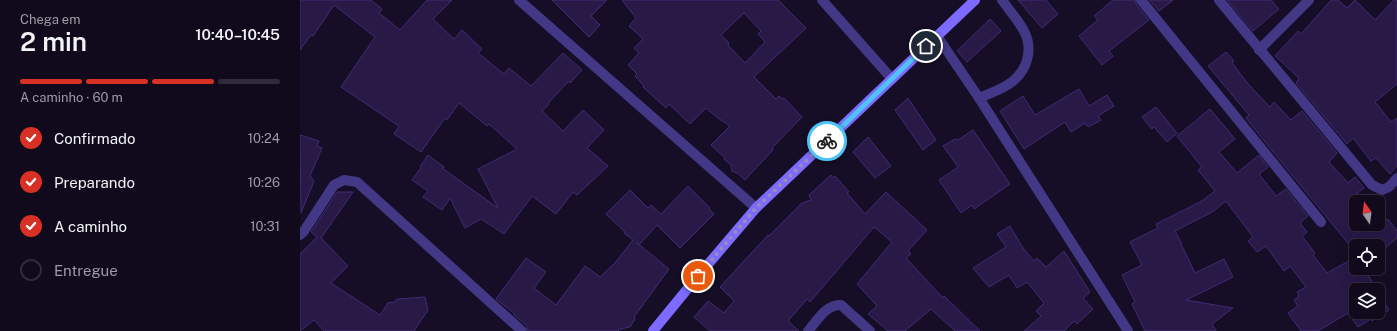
<!DOCTYPE html>
<html lang="pt">
<meta charset="utf-8">
<style>
body{margin:0;font-family:"Public Sans",sans-serif;background:#191325;color:#f1f3f6;height:100vh;display:flex;flex-direction:column;font-size:15px;white-space:nowrap}
*{box-sizing:border-box;margin:0}
p{font-size:13px;color:#9c9aa3}
.icon{flex:none;width:22px;height:22px;fill:none;stroke:currentColor;stroke-width:2;stroke-linecap:round;stroke-linejoin:round}
.map{position:relative;flex:1;overflow:hidden}
.panel{display:flex;flex-direction:column;background:#100a1c;width:300px}
.panel>*{flex:none}
.needle{width:26px;rotate:346deg}
.controls{position:absolute;left:1049px;top:195px;display:grid;gap:8px}
.controls a{display:grid;place-items:center;width:36px;height:36px;border-radius:6px;background:#100a1c;box-shadow:0 4px 16px #0002,0 0 0 1px #302b3b;font-size:20px}
.pin{position:absolute;display:grid;place-items:center;width:34px;height:34px;color:#fff;margin:-17px;border:2px solid #fff;border-radius:50%;box-shadow:0 1px 4px #0007}
.courier{position:absolute;display:grid;place-items:center;width:40px;height:40px;margin:-20px;border:3px solid #4fc3f7;border-radius:50%;background:#fff;color:#222;box-shadow:0 1px 5px #0007}
.headline em{font-style:normal;font-weight:600}
.headline div{display:flex;flex-direction:column-reverse}
.headline{display:flex;align-items:center;justify-content:space-between;height:68px;padding:0 20px}
h1{font-size:26px;font-weight:600;line-height:30px}
.bar{display:grid;grid-template-columns:repeat(4,1fr);gap:6px 4px;align-content:center;height:48px;padding:0 20px}
.bar i{height:5px;border-radius:3px;background:#302b3b}
.bar .current{background:#d93025}
.bar p{grid-column:span 4}
ol{padding:0 20px;list-style:none}
li{display:flex;align-items:center;gap:12px;height:44px}
li p{margin-inline-start:auto}
li .icon{padding:4px;border-radius:50%;background:#d93025;color:#fff;stroke-width:4}
li:last-child{color:#9c9aa3}
li i{width:22px;height:22px;border:2px solid #302b3b;border-radius:50%}
main{display:flex;flex:1;min-height:0}
.map>svg:first-child{display:block}
</style>
<main>
<section class="panel">
<div class="headline"><div><h1>2 min</h1><p>Chega em</p></div><em>10:40–10:45</em></div>
<div class="bar"><i class="current"></i><i class="current"></i><i class="current"></i><i></i><p>A caminho · 60 m</p></div>
<ol>
<li><svg class="icon" aria-label="check" viewBox="0 0 24 24"><path d="M5 12l5 5 9-10"/></svg>Confirmado<p>10:24</p></li>
<li><svg class="icon" aria-label="check" viewBox="0 0 24 24"><path d="M5 12l5 5 9-10"/></svg>Preparando<p>10:26</p></li>
<li><svg class="icon" aria-label="check" viewBox="0 0 24 24"><path d="M5 12l5 5 9-10"/></svg>A caminho<p>10:31</p></li>
<li><i></i>Entregue</li>
</ol>
</section>
<div class="map">
<svg width="1097" height="331" viewBox="0 0 1097 331">
<rect width="100%" height="100%" fill="#150e26"/>
<g fill="#281947" stroke="#412b74" fill-rule="evenodd">
<path d="M 0,0 L 71,0 L 82,9 L 79,13 L 100,30 L 127,0 L 152,0 L 133,19 L 154,39 L 162,30 L 182,49 L 178,53 L 204,74 L 209,68 L 231,86 L 263,53 L 282,70 L 270,83 L 269,81 L 248,103 L 249,104 L 242,111 L 263,131 L 283,110 L 304,130 L 287,148 L 308,166 L 277,195 L 273,192 L 256,214 L 232,196 L 204,234 L 181,219 L 165,228 L 150,198 L 142,210 L 123,197 L 128,191 L 112,180 L 121,168 L 120,167 L 128,155 L 144,167 L 142,168 L 198,208 L 178,169 L 217,149 L 189,124 L 187,126 L 159,103 L 147,120 L 145,118 L 121,152 L 94,134 L 99,126 L 41,87 L 75,37 L 34,5 L 13,36 L 11,35 L 0,50 Z"/>
<path d="M 252,0 L 307,0 L 291,16 L 300,25 L 289,37 Z"/>
<path d="M 322,0 L 478,0 L 506,28 L 454,77 L 476,99 L 479,96 L 483,99 L 484,98 L 502,117 L 472,148 L 473,150 L 445,180 L 437,173 L 432,171 L 431,165 L 424,159 L 425,158 L 411,145 L 430,126 L 418,118 L 406,108 L 390,124 L 369,104 L 366,108 L 343,87 L 344,86 L 335,76 L 337,74 L 328,65 L 339,53 L 334,48 L 343,39 L 329,26 L 336,18 ZM 444,13 L 461,31 L 458,34 L 465,42 L 445,63 L 428,45 L 429,43 L 421,35 Z"/>
<path d="M 718,0 L 746,0 L 758,14 L 742,28 Z"/>
<path d="M 813,0 L 835,0 L 836,4 L 849,20 L 809,51 L 813,56 L 802,65 L 779,36 L 798,20 L 794,16 Z"/>
<path d="M 849,0 L 873,0 L 859,11 Z"/>
<path d="M 927,0 L 971,0 L 979,9 L 953,31 Z"/>
<path d="M 1031,0 L 1038,0 L 1047,8 L 1055,0 L 1075,20 L 1094,0 L 1097,0 L 1097,84 L 1075,102 L 1091,122 L 1097,118 L 1097,166 L 1090,174 L 1076,158 L 1071,161 L 1053,138 L 1047,144 L 996,83 L 999,78 L 975,56 L 998,31 L 1001,34 Z"/>
<path d="M 690,19 L 701,31 L 667,62 L 657,51 Z"/>
<path d="M 926,52 L 934,61 L 932,63 L 949,85 L 970,107 L 974,102 L 991,120 L 1002,111 L 1037,153 L 1029,162 L 1048,183 L 1055,177 L 1064,188 L 1048,201 L 1056,212 L 1056,224 L 1066,224 L 1070,230 L 1083,221 L 1084,222 L 1088,219 L 1097,231 L 1097,238 L 1078,254 L 1078,246 L 1056,246 L 1056,253 L 969,147 L 946,118 L 949,115 L 908,66 Z"/>
<path d="M 779,89 L 789,106 L 807,95 L 814,106 L 798,116 L 801,120 L 788,127 L 785,123 L 771,132 L 765,122 L 724,149 L 700,111 L 723,96 L 735,115 Z"/>
<path d="M 608,98 L 636,140 L 623,150 L 595,110 Z"/>
<path d="M 856,107 L 877,133 L 867,142 L 854,127 L 852,129 L 842,117 Z"/>
<path d="M 910,109 L 935,139 L 919,152 L 937,173 L 959,155 L 968,167 L 959,174 L 976,196 L 986,189 L 1008,216 L 1000,223 L 1007,232 L 1002,236 L 1015,253 L 1013,255 L 1027,273 L 1056,257 L 1056,268 L 1064,268 L 1077,290 L 1056,290 L 1056,312 L 1078,312 L 1078,292 L 1089,310 L 1072,321 L 1071,319 L 1058,327 L 1048,313 L 1018,331 L 1001,331 L 988,313 L 998,306 L 994,300 L 999,296 L 997,292 L 1006,287 L 990,266 L 984,271 L 966,246 L 957,252 L 948,241 L 953,237 L 926,201 L 912,212 L 875,231 L 882,244 L 881,244 L 895,273 L 924,259 L 933,277 L 886,300 L 933,308 L 912,324 L 916,331 L 845,331 L 832,304 L 835,302 L 822,275 L 842,265 L 830,242 L 858,228 L 856,224 L 902,201 L 915,191 L 898,170 L 902,167 L 877,136 Z"/>
<path d="M 673,130 L 710,184 L 674,209 L 672,205 L 661,213 L 639,180 L 658,167 L 643,146 L 655,139 L 658,140 Z"/>
<path d="M 0,135 L 19,141 L 17,146 L 22,148 L 10,176 L 14,181 L 1,213 Z"/>
<path d="M 568,137 L 591,166 L 575,178 L 553,152 Z"/>
<path d="M 531,175 L 533,178 L 535,176 L 549,192 L 547,193 L 565,214 L 586,192 L 627,230 L 608,251 L 611,254 L 606,258 L 643,298 L 644,296 L 680,331 L 655,331 L 631,309 L 605,331 L 588,331 L 568,314 L 577,306 L 557,284 L 592,242 L 574,227 L 510,302 L 507,299 L 488,321 L 499,331 L 410,331 L 394,317 L 408,301 L 424,313 L 434,301 L 420,287 L 468,235 L 469,236 L 502,203 L 511,200 L 509,195 Z"/>
<path d="M 388,186 L 410,208 L 409,209 L 414,214 L 380,248 L 357,225 L 339,245 L 336,242 L 369,269 L 334,317 L 335,319 L 330,327 L 320,329 L 318,331 L 228,331 L 227,326 L 214,315 L 215,314 L 196,299 L 226,258 L 246,272 L 234,288 L 256,305 L 285,266 L 300,277 L 315,263 L 333,240 L 324,233 L 325,232 L 306,214 L 330,190 L 348,208 L 351,205 L 361,214 Z"/>
<path d="M 37,192 L 53,192 L 21,238 L 48,266 L 31,283 L 80,315 L 88,303 L 95,302 L 97,299 L 125,297 L 128,310 L 114,331 L 24,331 L 14,320 L 0,331 L 0,254 L 17,237 L 11,232 Z"/>
<path d="M 710,226 L 723,248 L 734,261 L 737,258 L 746,267 L 764,251 L 790,292 L 783,298 L 793,309 L 777,324 L 774,321 L 764,331 L 724,331 L 741,316 L 736,311 L 744,303 L 727,282 L 717,288 L 709,275 L 689,287 L 673,268 L 706,247 L 697,234 Z"/>
</g>
<g fill="none" stroke-linecap="round" stroke-linejoin="round">
<g stroke="#433886" stroke-width="10">
<path d="M 219,0 L 456,208"/>
<path d="M 522,0 L 592,79"/>
<path d="M 841,0 L 1021,222"/>
<path d="M 919,0 L 1072,185 L 1082,190 L 1089,187 L 1097,178"/>
<path d="M 637,36 L 679,98 L 828,331"/>
<path d="M 959,50 L 1009,0"/>
<path d="M 679,98 C 690,93 704,89 713,81 C 728,69 733,48 724,31 C 718,20 709,10 702,0"/>
<path d="M 0,235 L 4,231 L 34,185 L 44,180 L 57,182 L 222,331"/>
<path d="M 508,331 C 517,321 526,304 541,305 L 570,331"/>
</g>
<path stroke="#7d6aff" stroke-width="10" d="M 353,331 L 398,276 L 456,208 L 675,0"/>
</g>
<g fill="none" stroke-linecap="round" stroke-linejoin="round">
<path stroke="#968eb3" stroke-width="4" stroke-dasharray="0 7.2" d="M 398,276 L 456,208 L 527,141"/>
<path stroke="#4fc3f7" stroke-width="5" d="M 527,141 L 626,46"/>
</g>
</svg>
<div class="controls">
<a><svg class="needle" viewBox="-14 -14 28 28"><path d="M0-13l5 13h-10z" fill="#e53935"/><path d="M0 13l5-13h-10z" fill="#9c9aa3"/></svg></a>
<a><svg class="icon" aria-label="locate" viewBox="0 0 24 24"><circle cx="12" cy="12" r="6"/><path d="M12 2v4M12 18v4M2 12h4M18 12h4"/></svg></a>
<a><svg class="icon" aria-label="layers" viewBox="0 0 24 24"><path d="M12 4l9 5-9 5-9-5zM3 14l9 5 9-5"/></svg></a>
</div>
<div class="pin" style="left:398px;top:276px;background:#ea580c"><svg class="icon" aria-label="bag" viewBox="0 0 24 24"><path d="M5 8h14l-1 12H6zM9 8a3 3 0 0 1 6 0"/></svg></div>
<div class="pin" style="left:626px;top:46px;background:#1f2937"><svg class="icon" aria-label="home" viewBox="0 0 24 24"><path d="M3 11l9-7 9 7M6 9v11h12V9"/></svg></div>
<div class="courier" style="left:527px;top:141px"><svg class="icon" aria-label="bike" viewBox="0 0 24 24"><circle cx="6" cy="16" r="4"/><circle cx="18" cy="16" r="4"/><path d="M6 16l4-8h5l3 8M10 8l3 8H6M13 5h3"/></svg></div>
</div>
</main>
